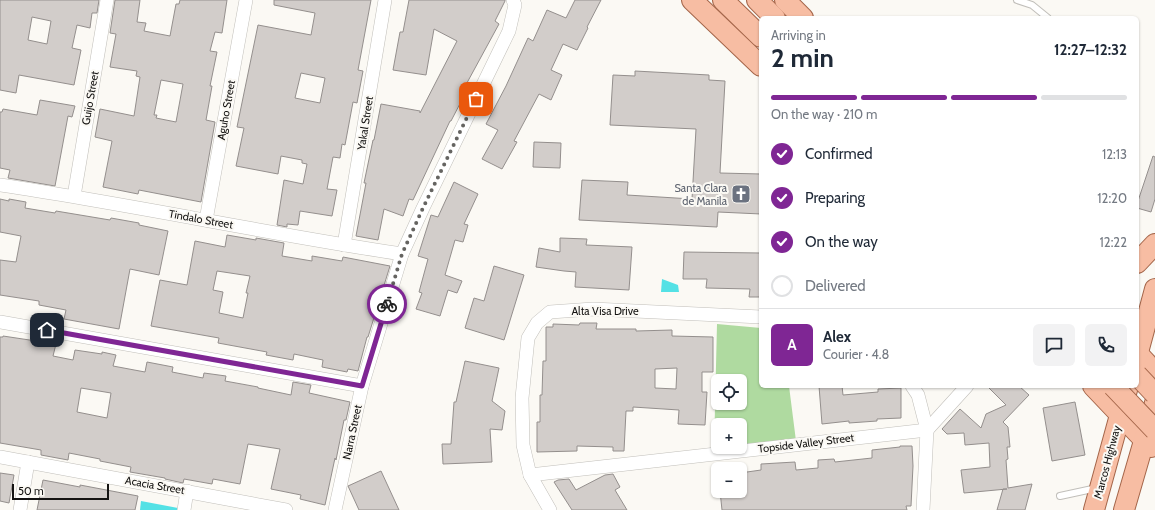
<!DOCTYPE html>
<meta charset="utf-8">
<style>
body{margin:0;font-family:Cabin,sans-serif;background:#f2f2f3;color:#1f2937;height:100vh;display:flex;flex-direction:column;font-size:15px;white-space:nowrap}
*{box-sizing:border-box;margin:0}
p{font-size:13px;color:#747a83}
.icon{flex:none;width:22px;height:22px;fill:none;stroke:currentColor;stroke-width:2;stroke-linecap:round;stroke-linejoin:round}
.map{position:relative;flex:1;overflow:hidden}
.side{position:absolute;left:759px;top:16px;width:380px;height:372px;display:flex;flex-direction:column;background:#fff;border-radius:6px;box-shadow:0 1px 3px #0004}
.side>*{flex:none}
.fabs{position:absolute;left:711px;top:374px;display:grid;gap:8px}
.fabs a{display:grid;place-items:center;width:36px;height:36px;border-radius:6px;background:#fff;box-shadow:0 1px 3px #0004;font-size:20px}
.scale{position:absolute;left:12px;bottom:10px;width:97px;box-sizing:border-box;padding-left:4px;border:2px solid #141312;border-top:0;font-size:11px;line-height:14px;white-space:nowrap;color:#141312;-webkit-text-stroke:3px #fbf9f4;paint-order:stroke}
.pin{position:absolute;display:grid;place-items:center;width:34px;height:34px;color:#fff;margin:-17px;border-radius:8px;box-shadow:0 2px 6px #0006}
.courier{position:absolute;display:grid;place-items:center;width:40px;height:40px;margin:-20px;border:3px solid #7f2694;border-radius:50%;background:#fff;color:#222;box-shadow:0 1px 5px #0007}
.headline em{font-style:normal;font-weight:700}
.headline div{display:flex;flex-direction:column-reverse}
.headline{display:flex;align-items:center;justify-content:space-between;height:68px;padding:0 12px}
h1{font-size:26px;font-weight:700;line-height:30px}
.bar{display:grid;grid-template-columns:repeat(4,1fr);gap:6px 4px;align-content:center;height:48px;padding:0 12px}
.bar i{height:5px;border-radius:3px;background:#e0e1e3}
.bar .on{background:#7f2694}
.bar p{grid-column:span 4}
.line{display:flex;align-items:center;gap:10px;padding:0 12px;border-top:1px solid #e0e1e3}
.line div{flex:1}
.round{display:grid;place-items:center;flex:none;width:42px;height:42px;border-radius:6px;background:#f2f2f3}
ol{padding:0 12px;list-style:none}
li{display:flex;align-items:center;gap:12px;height:44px}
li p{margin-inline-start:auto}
li .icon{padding:4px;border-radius:50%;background:#7f2694;color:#fff;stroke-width:4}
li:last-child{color:#747a83}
li i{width:22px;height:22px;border:2px solid #e0e1e3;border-radius:50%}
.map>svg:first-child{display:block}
</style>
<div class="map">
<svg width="1155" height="510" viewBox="0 0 1155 510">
<rect width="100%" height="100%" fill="#fbf9f4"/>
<path fill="#afdaa0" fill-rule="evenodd" d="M 717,324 L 761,328 L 761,386 L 789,386 L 796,441 L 740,446 L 740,425 L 718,425 L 718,447 L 731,447 L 714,449 ZM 718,381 L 740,381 L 740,403 L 718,403 Z"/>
<g fill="#54e1e5">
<path d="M 662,279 L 678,285 L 679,292 L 661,292 Z"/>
<path d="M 141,501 L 178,508 L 177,510 L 140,510 Z"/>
</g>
<g fill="#d2cdca" stroke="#948f8d" fill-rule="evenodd">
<path d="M 0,0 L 99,0 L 97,13 L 92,13 L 90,28 L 77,25 L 72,48 L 81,50 L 74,85 L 19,75 L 16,93 L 0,90 ZM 32,17 L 51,21 L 47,44 L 28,40 Z"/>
<path d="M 115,0 L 140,0 L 137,22 L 146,23 L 144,31 L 170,36 L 176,4 L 179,4 L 180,0 L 227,0 L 222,33 L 215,32 L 210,51 L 217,52 L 210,86 L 212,86 L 206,120 L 215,122 L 201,202 L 139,190 L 138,194 L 103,187 L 112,141 L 95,137 L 100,109 L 134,116 L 140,77 L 136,76 L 137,71 L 110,67 L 116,34 L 110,33 ZM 161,80 L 183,84 L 176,122 L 156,118 L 157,115 L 154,115 Z"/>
<path d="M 274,0 L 371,0 L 358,70 L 363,71 L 357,103 L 353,102 L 345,145 L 342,144 L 340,158 L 333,157 L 327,189 L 337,190 L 332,216 L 300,211 L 298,225 L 287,224 L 287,227 L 277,225 L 284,180 L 303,184 L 307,164 L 302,163 L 302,160 L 281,156 L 278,174 L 236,166 L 244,128 L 237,127 L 258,25 L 311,35 L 315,13 L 274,5 ZM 301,73 L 325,78 L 320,103 L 295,98 Z"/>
<path d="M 409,0 L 505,0 L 505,1 L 495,21 L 499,24 L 462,92 L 465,94 L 451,121 L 450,121 L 413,200 L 409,199 L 403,216 L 384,209 L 378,240 L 356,236 L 366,183 L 364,183 L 373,140 L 374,140 L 381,104 L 420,111 L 420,113 L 457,41 L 434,29 L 426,75 L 393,70 L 400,32 L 403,32 Z"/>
<path d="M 575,0 L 601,0 L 587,27 L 588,28 L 577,50 L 563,44 L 551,70 L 562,75 L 551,100 L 539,94 L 514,141 L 517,142 L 502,169 L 482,159 L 498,130 L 486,124 L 506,86 L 528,38 L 533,41 L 547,10 L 566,18 Z"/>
<path d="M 635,71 L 709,75 L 709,80 L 725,81 L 720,173 L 761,174 L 761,214 L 718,212 L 717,227 L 579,220 L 582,180 L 628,182 L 627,195 L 692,199 L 696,129 L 610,125 L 613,75 L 635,76 Z"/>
<path d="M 40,100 L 75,106 L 72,117 L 68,116 L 55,186 L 8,178 L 10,170 L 0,168 L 0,112 L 2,112 L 3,109 L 37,115 Z"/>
<path d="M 534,142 L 561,143 L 560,168 L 533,167 Z"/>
<path d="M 1153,156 L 1155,157 L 1155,199 L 1151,212 L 1137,208 L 1137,204 Z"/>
<path d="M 454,182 L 478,194 L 464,224 L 468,225 L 463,242 L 455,240 L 445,275 L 462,281 L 457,293 L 448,290 L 440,316 L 416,309 L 422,293 L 419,292 L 428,259 L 418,256 L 431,215 L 438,217 Z"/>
<path d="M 0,199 L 9,201 L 9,199 L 26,202 L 25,208 L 55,213 L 56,211 L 110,220 L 111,218 L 139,223 L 139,225 L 168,231 L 159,275 L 130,269 L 119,329 L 64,319 L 66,310 L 39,305 L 39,301 L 0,295 L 0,260 L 16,262 L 21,236 L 0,232 Z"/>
<path d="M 227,235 L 256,240 L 256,238 L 284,243 L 282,256 L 312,261 L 312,256 L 342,261 L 343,257 L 390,266 L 368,337 L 367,337 L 358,371 L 348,369 L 347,372 L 322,367 L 323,360 L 294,354 L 293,360 L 266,355 L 267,352 L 218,343 L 219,338 L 151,326 L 160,280 L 187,285 L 195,241 L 225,247 ZM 217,271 L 250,276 L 246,293 L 248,293 L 243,318 L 219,313 L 223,292 L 213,290 Z"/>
<path d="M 560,238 L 587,239 L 586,245 L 632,247 L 629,290 L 575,287 L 576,272 L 564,271 L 536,267 L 539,248 L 560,252 Z"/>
<path d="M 684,252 L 761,253 L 761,297 L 749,297 L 750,289 L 706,288 L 707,279 L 683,279 Z"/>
<path d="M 494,266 L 524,275 L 504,340 L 465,328 L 474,298 L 484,301 Z"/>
<path d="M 580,323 L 597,323 L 596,329 L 636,329 L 636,331 L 672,330 L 672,336 L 713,337 L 713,372 L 702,372 L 702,392 L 707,392 L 705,425 L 678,424 L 679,410 L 633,407 L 633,411 L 626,411 L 624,451 L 613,451 L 613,447 L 577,446 L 577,451 L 537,452 L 537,422 L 540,422 L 540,395 L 542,395 L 543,361 L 546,361 L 546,327 L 553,327 L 553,324 L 579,325 ZM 677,368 L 676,389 L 655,388 L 655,369 Z"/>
<path d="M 3,336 L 56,344 L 53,356 L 73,360 L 75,350 L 102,354 L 102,352 L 116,355 L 113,366 L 145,372 L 147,362 L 173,367 L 172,372 L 203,378 L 204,373 L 226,376 L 225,381 L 258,387 L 258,388 L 291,395 L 293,382 L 311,385 L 309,393 L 350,402 L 346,420 L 344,420 L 336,460 L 335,458 L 325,505 L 300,499 L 301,495 L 271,489 L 280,449 L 248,444 L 240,484 L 213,479 L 212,484 L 184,479 L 183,483 L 165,479 L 165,478 L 130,472 L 131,467 L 100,461 L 100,459 L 69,453 L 68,460 L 41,455 L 41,450 L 0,443 L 0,337 L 3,337 ZM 81,388 L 111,393 L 107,418 L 77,412 Z"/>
<path d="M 465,361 L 499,368 L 492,401 L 505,411 L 502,430 L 490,429 L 492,462 L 443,464 L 442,444 L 451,444 L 454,402 L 456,402 Z"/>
<path d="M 819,386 L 842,386 L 843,395 L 878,392 L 878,389 L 901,388 L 901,418 L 877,419 L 877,421 L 849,423 L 849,421 L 822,424 Z"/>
<path d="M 987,386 L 1019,386 L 1029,395 L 1003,422 L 1008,427 L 1010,447 L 1007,447 L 1008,459 L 1006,460 L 1008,488 L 1032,484 L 1025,510 L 997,510 L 1003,489 L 1007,489 L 964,493 L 961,470 L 990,467 L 989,443 L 965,445 L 964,433 L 947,434 L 942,429 L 960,409 L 981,428 L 986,414 L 1006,405 Z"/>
<path d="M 1075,402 L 1085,455 L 1052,461 L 1043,408 Z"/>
<path d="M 900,446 L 912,446 L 913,466 L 911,506 L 906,506 L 907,510 L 722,510 L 720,491 L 740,491 L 740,473 L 761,470 L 761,464 L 795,462 L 796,470 L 818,468 L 818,460 L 834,459 L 835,462 L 872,458 L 872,450 L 900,447 Z"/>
<path d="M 381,471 L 399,510 L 359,510 L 348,486 Z"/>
<path d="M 0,473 L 14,475 L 9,503 L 0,501 Z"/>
<path d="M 613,474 L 620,487 L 615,490 L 627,510 L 572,510 L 554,482 L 558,480 L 569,479 L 576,490 L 605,475 Z"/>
<path d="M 43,480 L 80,487 L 80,485 L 138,496 L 135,510 L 37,510 Z"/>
</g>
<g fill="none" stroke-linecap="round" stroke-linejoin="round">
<g stroke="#c1bfba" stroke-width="8">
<g id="lane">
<path d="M 1017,0 L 1032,5 L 1048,18"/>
<path d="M 1060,496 L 1097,488"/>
</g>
</g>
<g stroke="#c1bfba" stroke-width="14">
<g id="street">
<path d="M 0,185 C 135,205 268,234 402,254"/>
<path d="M 74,196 L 107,0"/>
<path d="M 206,220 L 246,0"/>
<path d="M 344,245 L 385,0"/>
<path d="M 0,322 L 362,386"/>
<path d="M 912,386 L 918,395 L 927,430 L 923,510"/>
<path d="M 0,457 L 286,510"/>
<path d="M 530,475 L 927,430 L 967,386"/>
<path d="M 20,510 L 28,462"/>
<path d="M 184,510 L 187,491"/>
<path d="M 335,510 L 362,386 L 402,254 L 423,208 L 509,31 L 515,5 L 513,0"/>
<path d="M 550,510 L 530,475 L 523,445 L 522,398 L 528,338 L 537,323 L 550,312 L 593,309 L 761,317"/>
</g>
</g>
<g stroke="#a46549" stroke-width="22">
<g id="primary">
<path d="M 692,0 L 761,66"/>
<path d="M 723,0 L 761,37"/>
<path d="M 757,0 L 775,18"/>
<path d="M 785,0 L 803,18"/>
<path d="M 1137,263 L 1155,244"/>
<path d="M 1137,353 L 1155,372"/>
<path d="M 1137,356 L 1155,289"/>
<path d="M 1093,386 L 1151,447"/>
<path d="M 1094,510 L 1128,386"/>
<path d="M 1124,510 L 1155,403"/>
</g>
</g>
<use href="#lane" stroke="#fff" stroke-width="6"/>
<use href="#street" stroke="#fff" stroke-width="13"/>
<use href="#primary" stroke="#f7bda3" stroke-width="20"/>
<g stroke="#a46549" stroke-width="22" stroke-linecap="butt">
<g id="primary-bridge">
<path d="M 1137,375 L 1155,394"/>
<path d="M 1113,386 L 1155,430"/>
</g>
</g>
<use href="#primary-bridge" stroke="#f7bda3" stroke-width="20"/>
</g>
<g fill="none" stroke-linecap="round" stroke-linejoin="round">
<path stroke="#656461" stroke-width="4" stroke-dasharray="0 7.2" d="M 387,304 L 402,254 L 423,208 L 476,99"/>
<path stroke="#7f2694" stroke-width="5" d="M 47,330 L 362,386 L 387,304"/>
</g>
<defs>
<g id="church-square" transform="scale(1)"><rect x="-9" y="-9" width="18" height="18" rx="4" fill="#6b7280" stroke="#fbf9f4"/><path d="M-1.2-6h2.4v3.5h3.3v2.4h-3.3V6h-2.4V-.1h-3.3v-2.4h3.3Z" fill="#fff"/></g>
</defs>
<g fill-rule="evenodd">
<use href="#church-square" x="741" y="194"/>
</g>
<g text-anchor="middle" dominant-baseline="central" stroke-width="4" stroke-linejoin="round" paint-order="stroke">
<g font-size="11" fill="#141312" stroke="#fbf9f4">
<text transform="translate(90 98) rotate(-80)">Guijo Street</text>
<text transform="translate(226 110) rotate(-80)">Aguho Street</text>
<text transform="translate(365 123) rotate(-81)">Yakal Street</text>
<text transform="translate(201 219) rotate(10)">Tindalo Street</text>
<text x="605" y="311">Alta Visa Drive</text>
<text transform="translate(352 432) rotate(-78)">Narra Street</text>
<text transform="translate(806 443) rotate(-7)">Topside Valley Street</text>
<text transform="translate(1107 462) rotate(-75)">Marcos Highway</text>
<text transform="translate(155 485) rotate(10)">Acacia Street</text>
</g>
<g font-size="11" fill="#5b616d" stroke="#fbf9f4" text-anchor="end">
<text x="727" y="188">Santa Clara<tspan x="727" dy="13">de Manila</tspan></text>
</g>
</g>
</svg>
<div class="fabs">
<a><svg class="icon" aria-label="locate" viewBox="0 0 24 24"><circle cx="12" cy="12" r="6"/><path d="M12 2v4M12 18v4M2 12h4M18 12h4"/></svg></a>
<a>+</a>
<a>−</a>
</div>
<div class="scale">50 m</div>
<div class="pin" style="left:476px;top:99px;background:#ea580c"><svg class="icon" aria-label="bag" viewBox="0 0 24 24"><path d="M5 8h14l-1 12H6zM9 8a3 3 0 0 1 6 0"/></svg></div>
<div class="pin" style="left:47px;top:330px;background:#1f2937"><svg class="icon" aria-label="home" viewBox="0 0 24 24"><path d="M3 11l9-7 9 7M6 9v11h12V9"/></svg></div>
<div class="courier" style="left:387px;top:304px"><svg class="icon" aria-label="bike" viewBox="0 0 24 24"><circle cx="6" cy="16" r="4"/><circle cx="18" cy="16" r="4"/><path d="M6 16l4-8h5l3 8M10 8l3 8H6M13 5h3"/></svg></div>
<section class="side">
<div class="headline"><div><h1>2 min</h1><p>Arriving in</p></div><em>12:27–12:32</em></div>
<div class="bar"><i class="on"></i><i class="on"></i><i class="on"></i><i></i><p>On the way · 210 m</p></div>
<ol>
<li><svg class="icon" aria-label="check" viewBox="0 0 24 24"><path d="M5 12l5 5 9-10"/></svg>Confirmed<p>12:13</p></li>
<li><svg class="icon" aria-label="check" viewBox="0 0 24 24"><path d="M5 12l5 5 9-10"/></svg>Preparing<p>12:20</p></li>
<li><svg class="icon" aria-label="check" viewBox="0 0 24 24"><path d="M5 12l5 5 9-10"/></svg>On the way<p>12:22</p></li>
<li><i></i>Delivered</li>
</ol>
<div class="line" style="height:72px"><b class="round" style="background:#7f2694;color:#fff">A</b><div><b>Alex</b><p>Courier · 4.8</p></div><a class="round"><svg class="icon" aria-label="chat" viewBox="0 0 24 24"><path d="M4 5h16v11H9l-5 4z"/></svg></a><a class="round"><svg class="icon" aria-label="phone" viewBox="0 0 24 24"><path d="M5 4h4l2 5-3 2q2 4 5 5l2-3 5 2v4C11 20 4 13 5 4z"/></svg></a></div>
</section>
</div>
